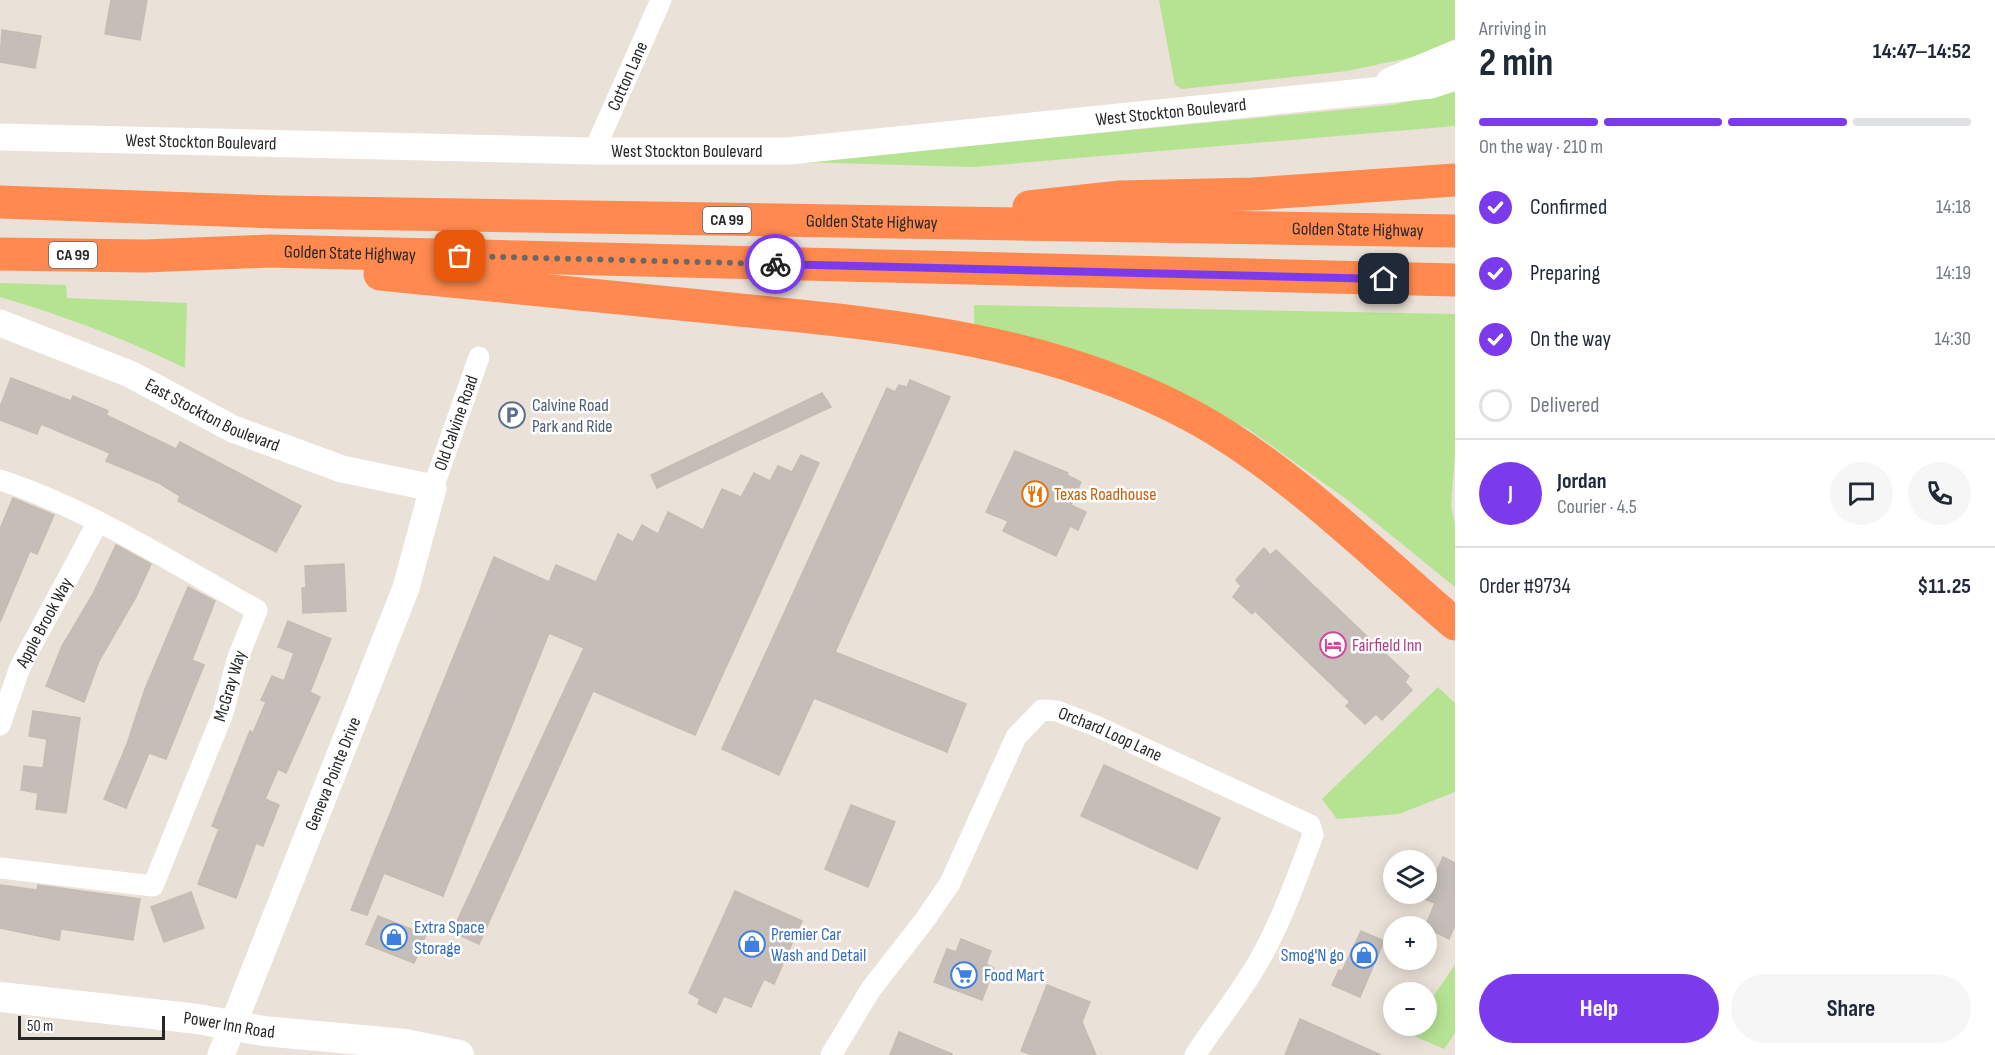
<!DOCTYPE html>
<meta charset="utf-8">
<style>
body{margin:0;font-family:"Sofia Sans Condensed",sans-serif;background:#f6f6f7;color:#1f2937;height:100vh;display:flex;flex-direction:column;font-size:22px;white-space:nowrap}
*{box-sizing:border-box;margin:0}
p{font-size:20px;color:#747a83}
.icon{flex:none;width:33px;height:33px;fill:none;stroke:currentColor;stroke-width:2;stroke-linecap:round;stroke-linejoin:round}
.map{position:relative;flex:1;overflow:hidden}
.side{display:flex;flex-direction:column;background:#fff;width:540px}
.side>*{flex:none}
.buttons{position:absolute;left:1383px;top:850px;display:grid;gap:12px}
.buttons a{display:grid;place-items:center;width:54px;height:54px;border-radius:50%;background:#fff;box-shadow:0 3px 15px #0003;font-size:30px}
.scale{position:absolute;left:18px;bottom:15px;width:147px;box-sizing:border-box;padding-left:6px;border:3px solid #272727;border-top:0;font-size:16px;line-height:21px;white-space:nowrap;color:#272727;-webkit-text-stroke:4px #fff;paint-order:stroke}
.pin{position:absolute;display:grid;place-items:center;width:51px;height:51px;color:#fff;margin:-26px;border-radius:12px;box-shadow:0 3px 9px #0006}
.courier{position:absolute;display:grid;place-items:center;width:60px;height:60px;margin:-30px;border:4px solid #7c3aed;border-radius:50%;background:#fff;color:#222;box-shadow:0 2px 8px #0007}
.overview em{font-style:normal;font-weight:700}
.overview div{display:flex;flex-direction:column-reverse}
.overview{display:flex;align-items:center;justify-content:space-between;height:102px;padding:0 24px}
h1{font-size:39px;font-weight:700;line-height:45px}
.bar{display:grid;grid-template-columns:repeat(4,1fr);gap:9px 6px;align-content:center;height:72px;padding:0 24px}
.bar i{height:8px;border-radius:4px;background:#e0e1e3}
.bar .current{background:#7c3aed}
.bar p{grid-column:span 4}
.line{display:flex;align-items:center;gap:15px;padding:0 24px;border-top:2px solid #e0e1e3}
.line div{flex:1}
.round{display:grid;place-items:center;flex:none;width:63px;height:63px;border-radius:32px;background:#f6f6f7}
ol{padding:0 24px;list-style:none}
li{display:flex;align-items:center;gap:18px;height:66px}
li p{margin-inline-start:auto}
li .icon{padding:6px;border-radius:50%;background:#7c3aed;color:#fff;stroke-width:4}
li:last-child{color:#747a83}
li i{width:33px;height:33px;border:3px solid #e0e1e3;border-radius:50%}
.button{display:flex;gap:12px;margin-top:auto;padding:12px 24px}
.button a{flex:1;height:69px;border-radius:36px;background:#7c3aed;color:#fff;font-size:24px;font-weight:700;line-height:69px;text-align:center}
.button a+a{background:#f6f6f7;color:#1f2937}
main{display:flex;flex:1;min-height:0}
.map>svg:first-child{display:block}
</style>
<main>
<div class="map">
<svg width="1455" height="1055" viewBox="0 0 1455 1055">
<rect width="100%" height="100%" fill="#eae1d8"/>
<g fill="#b6e392">
<path d="M 1159,0 L 1455,0 L 1455,39 L 1418,56 L 1347,71 L 1182,89 L 1175,85 Z"/>
<path d="M 1455,91 L 1455,126 L 973,167 L 797,162 L 1392,105 Z"/>
<path d="M 0,283 L 66,285 L 67,298 L 187,303 L 185,368 C 125,339 65,316 0,297 Z"/>
<path d="M 974,305 L 1455,314 L 1455,454 L 1451,506 L 1455,525 L 1455,587 L 1349,501 L 1248,429 L 1182,396 L 974,325 Z"/>
<path d="M 1438,687 L 1455,703 L 1455,792 L 1399,814 L 1337,819 L 1322,799 Z"/>
<path d="M 1455,965 L 1455,1033 L 1444,1049 L 1407,1033 L 1412,1026 L 1426,1026 L 1427,1005 Z"/>
</g>
<g fill="#c5beb8" stroke="#c5bcb2" stroke-width="1.5">
<path d="M 111,0 L 147,0 L 140,40 L 105,34 Z"/>
<path d="M 2,30 L 41,36 L 35,68 L 0,62 Z"/>
<path d="M 11,378 L 71,401 L 73,396 L 108,411 L 106,415 L 176,449 L 180,442 L 301,506 L 276,552 L 178,501 L 180,496 L 159,483 L 106,461 L 110,453 L 41,424 L 37,434 L 0,420 L 0,407 Z"/>
<path d="M 910,380 L 950,397 L 835,652 L 966,704 L 947,752 L 814,698 L 779,775 L 722,749 L 887,388 L 895,392 L 899,385 L 907,387 Z"/>
<path d="M 822,393 L 831,407 L 657,488 L 651,475 Z"/>
<path d="M 1015,451 L 1068,473 L 1067,475 L 1081,482 L 1071,505 L 1086,512 L 1078,530 L 1070,526 L 1056,556 L 1003,531 L 1008,521 L 986,512 Z"/>
<path d="M 801,455 L 819,463 L 695,735 L 593,691 L 479,944 L 452,932 L 584,648 L 549,633 L 443,896 L 384,873 L 367,915 L 351,910 L 494,557 L 549,582 L 556,565 L 596,582 L 618,534 L 633,542 L 642,525 L 658,534 L 668,512 L 703,530 L 722,489 L 741,497 L 754,473 L 770,481 L 778,466 L 792,472 Z"/>
<path d="M 13,498 L 54,515 L 37,554 L 30,551 L 0,622 L 0,529 Z"/>
<path d="M 116,545 L 151,564 L 136,597 L 99,661 L 84,702 L 46,686 L 62,646 L 93,594 Z"/>
<path d="M 1264,548 L 1270,555 L 1276,550 L 1409,676 L 1405,682 L 1412,690 L 1382,720 L 1376,714 L 1365,724 L 1346,706 L 1350,702 L 1255,611 L 1252,614 L 1233,597 L 1241,586 L 1236,580 Z"/>
<path d="M 344,564 L 346,611 L 303,613 L 302,588 L 306,588 L 305,566 Z"/>
<path d="M 188,587 L 215,601 L 192,660 L 204,665 L 166,759 L 149,753 L 126,808 L 104,799 L 127,744 L 145,689 Z"/>
<path d="M 288,621 L 331,639 L 310,692 L 320,697 L 286,773 L 278,769 L 265,799 L 279,805 L 263,846 L 256,843 L 236,898 L 198,884 L 219,829 L 212,826 L 250,731 L 253,733 L 266,702 L 261,700 L 272,676 L 284,681 L 294,653 L 278,647 Z"/>
<path d="M 33,711 L 80,718 L 66,813 L 36,809 L 38,793 L 21,790 L 24,766 L 43,768 L 47,739 L 29,736 Z"/>
<path d="M 1104,765 L 1220,818 L 1197,869 L 1081,816 Z"/>
<path d="M 851,805 L 895,822 L 868,887 L 825,869 Z"/>
<path d="M 1443,857 L 1455,863 L 1455,925 L 1449,939 L 1425,927 L 1435,903 L 1425,899 Z"/>
<path d="M 0,885 L 37,890 L 38,885 L 140,899 L 133,940 L 61,929 L 59,940 L 0,928 Z"/>
<path d="M 735,891 L 802,921 L 774,984 L 764,979 L 751,1007 L 724,996 L 716,1013 L 698,1004 L 700,999 L 689,993 Z"/>
<path d="M 191,892 L 204,928 L 164,942 L 151,907 Z"/>
<path d="M 378,916 L 426,935 L 414,963 L 366,944 Z"/>
<path d="M 1361,931 L 1384,941 L 1360,997 L 1332,985 L 1339,970 L 1342,971 Z"/>
<path d="M 961,939 L 991,951 L 986,964 L 994,968 L 982,1000 L 934,982 L 947,949 L 956,952 Z"/>
<path d="M 1047,985 L 1090,1002 L 1082,1022 L 1096,1055 L 1032,1055 L 1021,1051 Z"/>
<path d="M 1300,1019 L 1381,1055 L 1285,1055 Z"/>
<path d="M 899,1032 L 952,1054 L 952,1055 L 890,1055 Z"/>
</g>
<g fill="none" stroke-linecap="round" stroke-linejoin="round">
<g stroke="#fff" stroke-width="21">
<path id="s1" d="M 594,151 L 661,0"/>
<path d="M 0,480 C 91,510 174,564 257,610 L 237,660 L 223,713 L 153,886 L 0,868"/>
<path id="s2" d="M 433,488 L 479,357"/>
<path id="s3" d="M 0,725 L 20,667 L 98,522"/>
<path id="s4" d="M 831,1055 L 871,989 L 924,921 L 950,883 L 1016,737 L 1042,710 L 1057,711 L 1096,726 L 1310,825 L 1313,835 C 1297,877 1282,920 1260,959 C 1241,993 1216,1023 1195,1055"/>
</g>
<g stroke="#fff" stroke-width="27">
<path d="M 1390,81 L 1455,54"/>
<path id="s5" d="M 0,137 L 594,151 L 789,151 L 1431,85 L 1455,77"/>
<path id="s6" d="M 0,323 L 130,374 L 233,429 L 342,469 L 433,488 L 406,588 L 221,1055"/>
</g>
<path stroke="#fff" stroke-width="30" id="s7" d="M 0,997 L 198,1019 L 263,1031 L 405,1044 L 459,1055"/>
<g stroke="#ff894e" stroke-width="33">
<path id="s8" d="M 0,202 L 277,212 L 1455,231"/>
<path d="M 1029,207 L 1120,197 L 1253,194 L 1455,180"/>
<path id="s9" d="M 0,254 L 145,256 L 270,251 L 1455,280"/>
<path d="M 380,274 C 497,286 613,297 730,309 C 891,325 1048,338 1194,417 C 1289,469 1373,554 1455,624"/>
</g>
</g>
<g fill="none" stroke-linecap="round" stroke-linejoin="round">
<path stroke="#6b6865" stroke-width="6" stroke-dasharray="0 10.8" d="M 460,256 L 775,264"/>
<path stroke="#7c3aed" stroke-width="8" d="M 775,264 L 1384,279"/>
</g>
<defs>
<g id="parking-ring" transform="scale(1.35)"><circle r="9.5" fill="#fff" stroke="#5c6f8a" stroke-width="1.5"/><path d="M-3.5-5.5H1a3.5 3.5 0 0 1 0 7H-1V5.5H-3.5ZM-1-3.4V-.6H.8a1.4 1.4 0 0 0 0-2.8Z" fill="#5c6f8a"/></g>
<g id="restaurant-ring" transform="scale(1.35)"><circle r="9.5" fill="#fff" stroke="#e8710a" stroke-width="1.5"/><path d="M-5-6h1v4h1v-4h1v4h1v-4h1v5L-1.5 .5V6h-2V.5L-5-1ZM5-6V6H3V1.5H1.5Q1.5-4 5-6Z" fill="#e8710a"/></g>
<g id="hotel-ring" transform="scale(1.35)"><circle r="9.5" fill="#fff" stroke="#d1479c" stroke-width="1.5"/><path d="M-6-4.5h1.5V1H6V5H4.5V3h-9V5H-6ZM-4 0a1.8 1.8 0 1 1 3.6 0ZM.5 0V-2.5h3Q6-2.5 6 0Z" fill="#d1479c"/></g>
<g id="shop-ring" transform="scale(1.35)"><circle r="9.5" fill="#fff" stroke="#3f7fe0" stroke-width="1.5"/><path d="M-5-2.5h2.3a2.7 3.5 0 0 1 5.4 0H5L5.5 6h-11ZM-1.5-2.5h3a1.5 2.3 0 0 0-3 0Z" fill="#3f7fe0"/></g>
<g id="supermarket-ring" transform="scale(1.35)"><circle r="9.5" fill="#fff" stroke="#3f7fe0" stroke-width="1.5"/><path d="M-6-5.5h2.5l.6 2H6L4.5 2H-2.5L-4.4-4H-6ZM-1.5 3.2a1.3 1.3 0 1 0 .1 0ZM3 3.2a1.3 1.3 0 1 0 .1 0Z" fill="#3f7fe0"/></g>
</defs>
<g fill-rule="evenodd">
<use href="#parking-ring" x="512" y="415"/>
<use href="#restaurant-ring" x="1035" y="494"/>
<use href="#hotel-ring" x="1333" y="645"/>
<use href="#shop-ring" x="394" y="937"/>
<use href="#shop-ring" x="752" y="944"/>
<use href="#shop-ring" x="1364" y="955"/>
<use href="#supermarket-ring" x="964" y="975"/>
</g>
<g text-anchor="middle" dominant-baseline="central" stroke-width="5" stroke-linejoin="round" paint-order="stroke">
<g fill="#fff" stroke="#686868" stroke-width="1.5">
<rect x="703" y="207" width="48" height="26" rx="4.5"/>
<rect x="49" y="242" width="48" height="26" rx="4.5"/>
</g>
<g font-size="16" font-weight="bold" fill="#272727">
<text x="727" y="220">CA 99</text>
<text x="73" y="255">CA 99</text>
</g>
<g font-size="18" fill="#272727" stroke="#fff">
<text stroke="none"><textPath href="#s1" startOffset="82">Cotton Lane</textPath></text>
<text stroke="none"><textPath href="#s5" startOffset="1173">West Stockton Boulevard</textPath></text>
<text stroke="none"><textPath href="#s5" startOffset="201">West Stockton Boulevard</textPath></text>
<text stroke="none"><textPath href="#s5" startOffset="687">West Stockton Boulevard</textPath></text>
<text stroke="none"><textPath href="#s8" startOffset="872">Golden State Highway</textPath></text>
<text stroke="none"><textPath href="#s8" startOffset="1358">Golden State Highway</textPath></text>
<text stroke="none"><textPath href="#s9" startOffset="350">Golden State Highway</textPath></text>
<text stroke="none"><textPath href="#s6" startOffset="232">East Stockton Boulevard</textPath></text>
<text stroke="none"><textPath href="#s2" startOffset="69">Old Calvine Road</textPath></text>
<text stroke="none"><textPath href="#s3" startOffset="112">Apple Brook Way</textPath></text>
<text transform="translate(230 686) rotate(-73)">McGray Way</text>
<text stroke="none"><textPath href="#s4" startOffset="480">Orchard Loop Lane</textPath></text>
<text transform="translate(333 774) rotate(-68)">Geneva Pointe Drive</text>
<text stroke="none"><textPath href="#s7" startOffset="231">Power Inn Road</textPath></text>
</g>
<g font-size="18" fill="#4e5e75" stroke="#fff" text-anchor="start">
<text x="532" y="405">Calvine Road<tspan x="532" dy="21">Park and Ride</tspan></text>
</g>
<g font-size="18" fill="#c56008" stroke="#fff" text-anchor="start">
<text x="1054" y="494">Texas Roadhouse</text>
</g>
<g font-size="18" fill="#b23c85" stroke="#fff" text-anchor="start">
<text x="1352" y="645">Fairfield Inn</text>
</g>
<g font-size="18" fill="#366cbe" stroke="#fff" text-anchor="start">
<text x="414" y="927">Extra Space<tspan x="414" dy="21">Storage</tspan></text>
<text x="771" y="934">Premier Car<tspan x="771" dy="21">Wash and Detail</tspan></text>
<text x="1344" y="955" text-anchor="end">Smog'N go</text>
<text x="984" y="975">Food Mart</text>
</g>
</g>
</svg>
<div class="buttons">
<a><svg class="icon" aria-label="layers" viewBox="0 0 24 24"><path d="M12 4l9 5-9 5-9-5zM3 14l9 5 9-5"/></svg></a>
<a>+</a>
<a>−</a>
</div>
<div class="scale">50 m</div>
<div class="pin" style="left:460px;top:256px;background:#ea580c"><svg class="icon" aria-label="bag" viewBox="0 0 24 24"><path d="M5 8h14l-1 12H6zM9 8a3 3 0 0 1 6 0"/></svg></div>
<div class="pin" style="left:1384px;top:279px;background:#1f2937"><svg class="icon" aria-label="home" viewBox="0 0 24 24"><path d="M3 11l9-7 9 7M6 9v11h12V9"/></svg></div>
<div class="courier" style="left:775px;top:264px"><svg class="icon" aria-label="bike" viewBox="0 0 24 24"><circle cx="6" cy="16" r="4"/><circle cx="18" cy="16" r="4"/><path d="M6 16l4-8h5l3 8M10 8l3 8H6M13 5h3"/></svg></div>
</div>
<section class="side">
<div class="overview"><div><h1>2 min</h1><p>Arriving in</p></div><em>14:47–14:52</em></div>
<div class="bar"><i class="current"></i><i class="current"></i><i class="current"></i><i></i><p>On the way · 210 m</p></div>
<ol>
<li><svg class="icon" aria-label="check" viewBox="0 0 24 24"><path d="M5 12l5 5 9-10"/></svg>Confirmed<p>14:18</p></li>
<li><svg class="icon" aria-label="check" viewBox="0 0 24 24"><path d="M5 12l5 5 9-10"/></svg>Preparing<p>14:19</p></li>
<li><svg class="icon" aria-label="check" viewBox="0 0 24 24"><path d="M5 12l5 5 9-10"/></svg>On the way<p>14:30</p></li>
<li><i></i>Delivered</li>
</ol>
<div class="line" style="height:108px"><b class="round" style="background:#7c3aed;color:#fff">J</b><div><b>Jordan</b><p>Courier · 4.5</p></div><a class="round"><svg class="icon" aria-label="chat" viewBox="0 0 24 24"><path d="M4 5h16v11H9l-5 4z"/></svg></a><a class="round"><svg class="icon" aria-label="phone" viewBox="0 0 24 24"><path d="M5 4h4l2 5-3 2q2 4 5 5l2-3 5 2v4C11 20 4 13 5 4z"/></svg></a></div>
<div class="line" style="height:78px"><div>Order #9734</div><b>$11.25</b></div>
<div class="button"><a>Help</a><a>Share</a></div>
</section>
</main>
